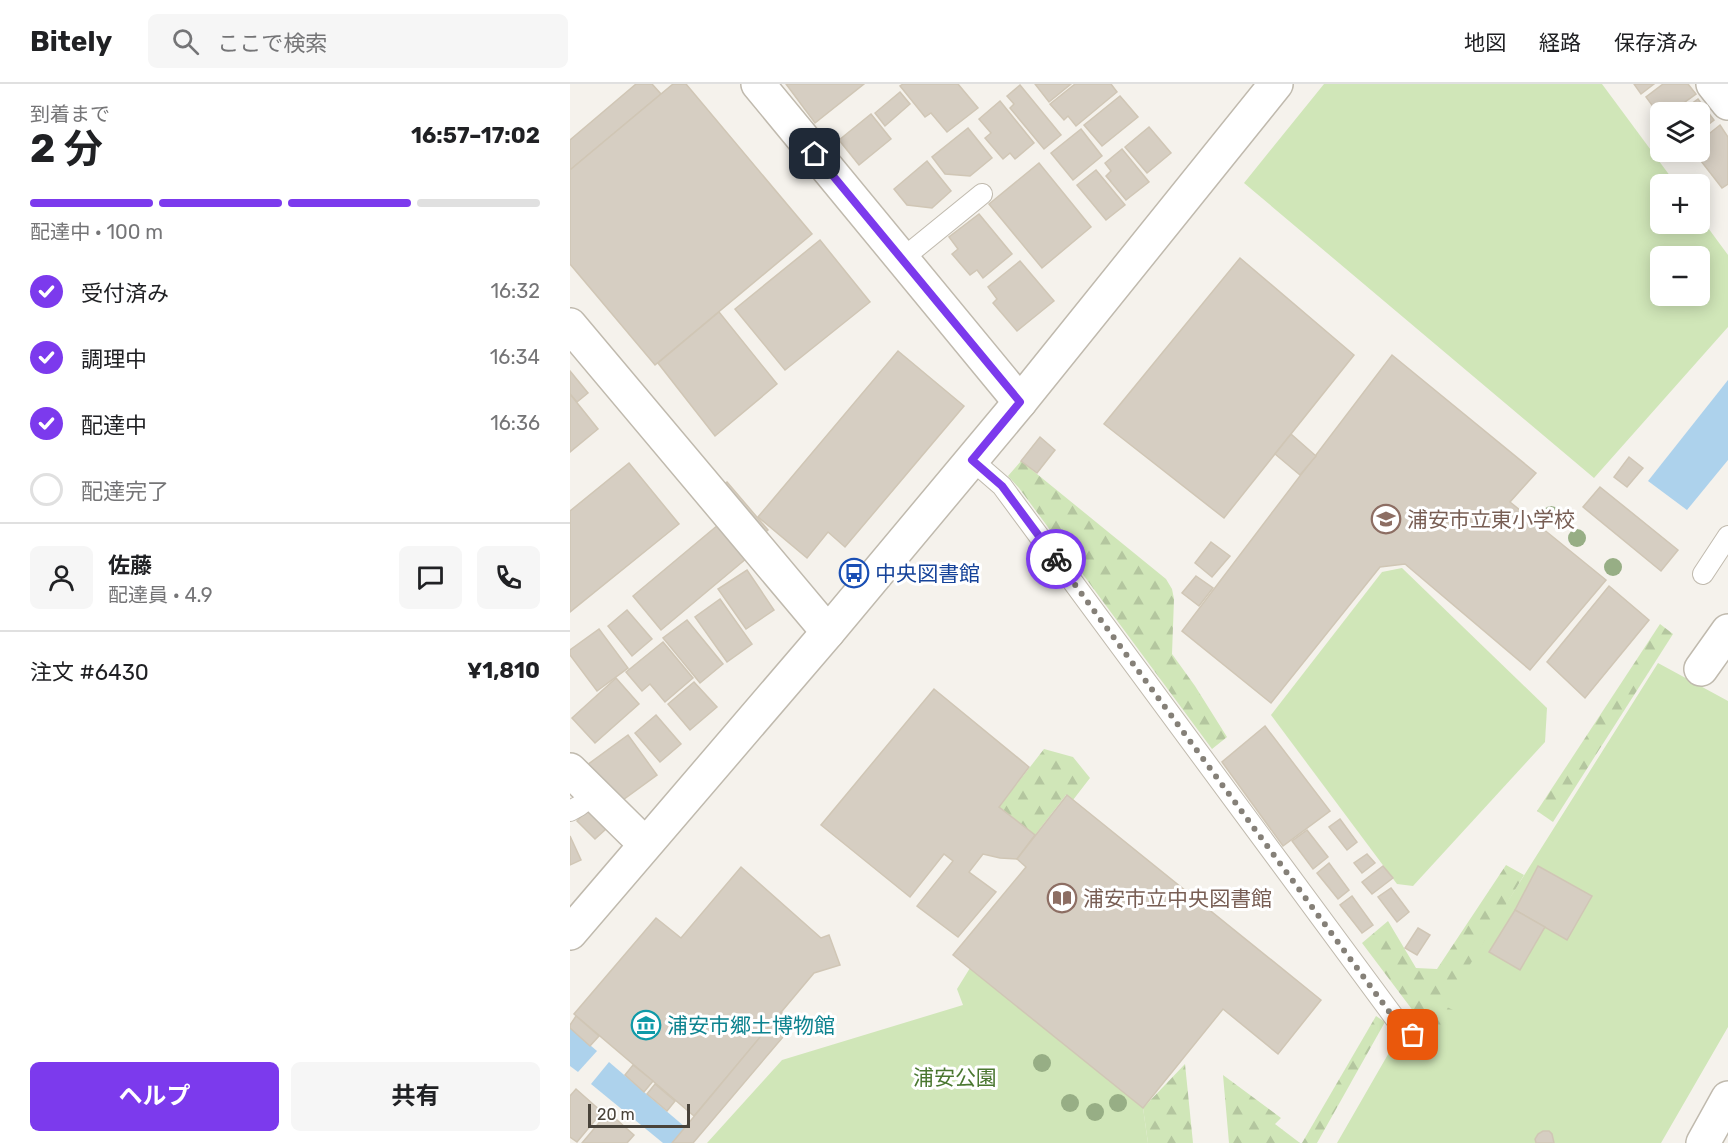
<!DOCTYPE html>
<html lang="ja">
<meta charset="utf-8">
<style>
body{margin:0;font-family:Rubik,"Noto Sans JP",sans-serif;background:#f6f6f6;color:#202124;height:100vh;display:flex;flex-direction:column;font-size:22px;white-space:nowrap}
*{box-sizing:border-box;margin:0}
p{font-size:20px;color:#757577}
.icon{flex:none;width:33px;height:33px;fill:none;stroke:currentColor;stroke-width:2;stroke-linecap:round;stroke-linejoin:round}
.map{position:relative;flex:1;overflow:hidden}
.panel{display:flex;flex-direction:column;background:#fff;width:570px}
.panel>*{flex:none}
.tools{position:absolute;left:1080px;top:18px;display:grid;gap:12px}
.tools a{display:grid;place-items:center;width:60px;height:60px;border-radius:9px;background:#fff;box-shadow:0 3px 15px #0003;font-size:30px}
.scale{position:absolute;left:18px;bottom:15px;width:102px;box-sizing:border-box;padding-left:6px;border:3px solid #49433a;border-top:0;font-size:16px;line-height:21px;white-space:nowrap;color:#49433a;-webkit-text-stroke:4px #fff;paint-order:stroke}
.pin{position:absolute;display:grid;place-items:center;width:51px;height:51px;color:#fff;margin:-26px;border-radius:12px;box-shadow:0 3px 9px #0006}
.courier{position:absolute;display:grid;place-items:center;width:60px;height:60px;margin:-30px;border:4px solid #7c3aed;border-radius:50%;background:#fff;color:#222;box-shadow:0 2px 8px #0007}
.headline em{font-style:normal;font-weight:700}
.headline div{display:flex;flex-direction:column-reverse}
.headline{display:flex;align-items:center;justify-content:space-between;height:102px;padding:0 30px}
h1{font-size:39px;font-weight:700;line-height:45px}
.bar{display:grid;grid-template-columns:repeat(4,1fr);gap:9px 6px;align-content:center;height:72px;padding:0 30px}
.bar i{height:8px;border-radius:4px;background:#e0e0e0}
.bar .selected{background:#7c3aed}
.bar p{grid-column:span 4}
.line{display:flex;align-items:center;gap:15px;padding:0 30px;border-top:2px solid #e0e0e0}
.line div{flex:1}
.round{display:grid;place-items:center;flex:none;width:63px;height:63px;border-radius:9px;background:#f6f6f6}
ol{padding:0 30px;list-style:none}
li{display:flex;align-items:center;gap:18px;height:66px}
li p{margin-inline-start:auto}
li .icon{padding:6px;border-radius:50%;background:#7c3aed;color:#fff;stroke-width:4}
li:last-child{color:#757577}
li i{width:33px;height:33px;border:3px solid #e0e0e0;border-radius:50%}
.cta{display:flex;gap:12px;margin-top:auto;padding:12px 30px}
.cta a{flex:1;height:69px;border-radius:9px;background:#7c3aed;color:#fff;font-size:24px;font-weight:700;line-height:69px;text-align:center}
.cta a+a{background:#f6f6f6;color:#202124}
header{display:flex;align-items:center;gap:36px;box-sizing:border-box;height:84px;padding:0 30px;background:#fff;border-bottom:2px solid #e0e0e0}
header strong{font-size:28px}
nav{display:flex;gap:33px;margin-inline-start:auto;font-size:21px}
.search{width:420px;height:54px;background:#f6f6f6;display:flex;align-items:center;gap:15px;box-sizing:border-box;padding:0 21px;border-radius:9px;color:#757577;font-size:22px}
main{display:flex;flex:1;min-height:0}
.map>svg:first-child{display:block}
</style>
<header>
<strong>Bitely</strong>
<div class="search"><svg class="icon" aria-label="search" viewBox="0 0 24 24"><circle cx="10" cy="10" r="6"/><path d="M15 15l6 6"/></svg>ここで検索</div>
<nav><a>地図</a><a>経路</a><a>保存済み</a></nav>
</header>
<main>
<section class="panel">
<div class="headline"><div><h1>2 分</h1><p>到着まで</p></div><em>16:57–17:02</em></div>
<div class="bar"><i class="selected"></i><i class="selected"></i><i class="selected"></i><i></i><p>配達中 · 100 m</p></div>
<ol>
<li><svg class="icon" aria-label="check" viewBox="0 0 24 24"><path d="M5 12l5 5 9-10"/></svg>受付済み<p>16:32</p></li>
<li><svg class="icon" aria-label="check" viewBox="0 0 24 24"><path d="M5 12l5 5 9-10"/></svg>調理中<p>16:34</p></li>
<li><svg class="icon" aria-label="check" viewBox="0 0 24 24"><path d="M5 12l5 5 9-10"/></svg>配達中<p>16:36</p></li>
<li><i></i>配達完了</li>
</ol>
<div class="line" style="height:108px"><a class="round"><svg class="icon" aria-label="person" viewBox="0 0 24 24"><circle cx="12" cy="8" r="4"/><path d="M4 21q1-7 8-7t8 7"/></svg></a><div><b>佐藤</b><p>配達員 · 4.9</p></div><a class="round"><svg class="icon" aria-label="chat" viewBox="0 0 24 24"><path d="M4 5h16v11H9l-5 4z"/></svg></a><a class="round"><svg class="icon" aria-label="phone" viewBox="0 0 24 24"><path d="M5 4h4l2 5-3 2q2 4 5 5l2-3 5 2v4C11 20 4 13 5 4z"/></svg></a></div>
<div class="line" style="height:78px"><div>注文 #6430</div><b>¥1,810</b></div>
<div class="cta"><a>ヘルプ</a><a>共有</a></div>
</section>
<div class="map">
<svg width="1158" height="1059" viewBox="0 0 1158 1059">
<defs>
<pattern id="forest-firs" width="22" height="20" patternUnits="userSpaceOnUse" patternTransform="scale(1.5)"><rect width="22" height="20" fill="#d0e6b8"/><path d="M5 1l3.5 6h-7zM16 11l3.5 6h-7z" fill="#b4c69f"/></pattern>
</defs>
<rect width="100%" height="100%" fill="#f5f2ec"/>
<g fill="#d0e6b8" fill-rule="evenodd">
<path d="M 754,0 L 1032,0 L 1106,100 L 1090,100 L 1090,140 L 1130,140 L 1130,133 L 1158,171 L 1158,243 L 1024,394 L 674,99 ZM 1090,172 L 1130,172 L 1130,212 L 1090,212 Z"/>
<path d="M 832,484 L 977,624 L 975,658 L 843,802 L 827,800 L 701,631 L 812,488 Z"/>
<path d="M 1088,579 L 1158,617 L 1158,943 L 1091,1059 L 767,1059 L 828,953 L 844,973 L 862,963 L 861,939 Z"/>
<path d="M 400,884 L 573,1024 L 578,1059 L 137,1059 L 212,976 L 393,921 L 387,905 Z"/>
</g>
<g fill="url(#forest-firs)">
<path d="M 451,377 L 596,495 L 602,505 L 604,515 L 602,570 L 625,602 L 657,653 L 642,665 L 449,404 L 438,392 Z"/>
<path d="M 1090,540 L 1103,550 L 983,738 L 967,727 Z"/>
<path d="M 474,665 L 503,673 L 520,694 L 503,716 L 496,711 L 465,751 L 429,723 Z"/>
<path d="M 936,781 L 954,791 L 875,922 L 885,927 C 874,942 871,945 853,940 L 792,859 L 818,837 L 846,884 L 867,885 Z"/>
<path d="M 806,932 L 815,938 L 747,1059 L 732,1059 Z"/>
<path d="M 615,980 L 623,1059 L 578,1059 L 573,1024 Z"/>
<path d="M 653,991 L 711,1034 L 705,1040 L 730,1059 L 659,1059 Z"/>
</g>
<g fill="#add2ec">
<path d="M 1158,296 L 1158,376 L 1117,426 L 1078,397 Z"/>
<path d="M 0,944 L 27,967 L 8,988 L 0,982 Z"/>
<path d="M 39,978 L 115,1043 L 102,1059 L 93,1059 L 21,1000 Z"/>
</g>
<g fill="#d6cec2" stroke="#d0c6b5" stroke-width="1.5">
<path d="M 66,0 L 82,0 L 91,10 L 0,86 L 0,56 Z"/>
<path d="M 103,0 L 116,0 L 242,150 L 85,281 L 0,180 L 0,86 Z"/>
<path d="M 216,0 L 294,0 L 245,39 Z"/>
<path d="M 333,0 L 388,0 L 408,24 L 377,48 L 361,29 L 355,33 L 330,2 Z"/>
<path d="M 465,0 L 501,0 L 479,18 Z"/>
<path d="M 505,0 L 541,0 L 547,8 L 506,42 L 498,32 L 494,36 L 480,20 Z"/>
<path d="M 1064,0 L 1084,0 L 1071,10 Z"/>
<path d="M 1093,0 L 1118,0 L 1126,10 L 1101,28 L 1090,28 L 1090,32 L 1076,13 Z"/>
<path d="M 450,1 L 491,51 L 474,65 L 440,24 L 444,20 L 437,12 Z"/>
<path d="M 330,8 L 340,20 L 315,42 L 305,29 Z"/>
<path d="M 550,12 L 568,33 L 532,62 L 514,41 Z"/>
<path d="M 1128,15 L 1144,36 L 1130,47 L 1130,28 L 1110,28 Z"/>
<path d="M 430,17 L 464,59 L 445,75 L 440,69 L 433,75 L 415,54 L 421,49 L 409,35 Z"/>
<path d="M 301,30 L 321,55 L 289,81 L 269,56 Z"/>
<path d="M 1150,41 L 1158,53 L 1158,100 L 1152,104 L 1124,68 L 1130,68 L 1130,57 Z"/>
<path d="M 579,43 L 601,69 L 577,89 L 555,63 Z"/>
<path d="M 398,44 L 422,74 L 400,92 L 375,90 L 362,73 Z"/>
<path d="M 511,45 L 532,72 L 503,96 L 481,69 Z"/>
<path d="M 552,65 L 579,98 L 556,116 L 536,92 L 541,87 L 535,79 Z"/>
<path d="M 357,77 L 381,107 L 362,124 L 337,121 L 324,105 Z"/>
<path d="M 469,79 L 521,143 L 472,184 L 419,120 Z"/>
<path d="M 526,86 L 555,121 L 536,136 L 507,101 Z"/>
<path d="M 409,130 L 442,170 L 413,194 L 407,186 L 400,191 L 382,170 L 388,165 L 379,153 Z"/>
<path d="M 250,156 L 300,218 L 215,286 L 165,225 Z"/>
<path d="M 670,174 L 784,271 L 654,434 L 534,340 Z"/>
<path d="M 450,177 L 484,217 L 447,247 L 423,219 L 427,215 L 418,203 Z"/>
<path d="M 149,228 L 207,300 L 145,352 L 88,279 Z"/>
<path d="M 328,267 L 394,322 L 275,463 L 258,448 L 237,474 L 188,433 Z"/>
<path d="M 822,271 L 966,389 L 940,418 L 1036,496 L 960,586 L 835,480 L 810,483 L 701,619 L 612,547 Z"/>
<path d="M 0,287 L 18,309 L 7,318 L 0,310 Z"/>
<path d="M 0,310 L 28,345 L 0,368 Z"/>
<path d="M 721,350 L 746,372 L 730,391 L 705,370 Z"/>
<path d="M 470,353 L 485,366 L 467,389 L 451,377 Z"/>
<path d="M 1059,373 L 1073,384 L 1057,403 L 1044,393 Z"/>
<path d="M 59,379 L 109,440 L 0,528 L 0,427 Z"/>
<path d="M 157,398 L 198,446 L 189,454 L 148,405 Z"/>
<path d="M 1030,403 L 1108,466 L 1091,487 L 1013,423 Z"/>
<path d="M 148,441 L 177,474 L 91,546 L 63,512 Z"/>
<path d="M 641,458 L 660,472 L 642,493 L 625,479 Z"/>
<path d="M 177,486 L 204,526 L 176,545 L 148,505 Z"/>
<path d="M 626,492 L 643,504 L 629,522 L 612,509 Z"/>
<path d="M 1039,502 L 1079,536 L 1015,614 L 977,578 Z"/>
<path d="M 150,515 L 182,560 L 157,578 L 125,533 Z"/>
<path d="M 57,526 L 82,555 L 62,572 L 38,542 Z"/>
<path d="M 117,536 L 153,580 L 130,599 L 93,554 Z"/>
<path d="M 29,545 L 58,584 L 27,607 L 0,571 L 0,566 Z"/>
<path d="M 93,558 L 123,594 L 95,618 L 80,600 L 72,607 L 56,588 Z"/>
<path d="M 46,594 L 69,620 L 25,659 L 2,634 Z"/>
<path d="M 124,598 L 147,623 L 120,646 L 98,620 Z"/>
<path d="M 364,605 L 459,683 L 429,723 L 465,751 L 447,775 L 430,774 L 413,770 L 399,788 L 426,808 L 388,853 L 347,822 L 383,777 L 374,770 L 340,813 L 251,741 Z"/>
<path d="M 86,631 L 111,660 L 90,678 L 65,649 Z"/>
<path d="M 695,642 L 760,727 L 713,762 L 652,678 Z"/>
<path d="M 58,651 L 87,691 L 46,721 L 17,681 Z"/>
<path d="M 497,711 L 751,916 L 708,970 L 653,925 L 573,1024 L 383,871 L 456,783 L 447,775 Z"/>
<path d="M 17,726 L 36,745 L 25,755 L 7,737 Z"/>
<path d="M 770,735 L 787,758 L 777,766 L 759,743 Z"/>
<path d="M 737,746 L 758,773 L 743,785 L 722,757 Z"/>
<path d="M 0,752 L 11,776 L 0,781 Z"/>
<path d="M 797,770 L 805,779 L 792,789 L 784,779 Z"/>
<path d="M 759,779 L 779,806 L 768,815 L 747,789 Z"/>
<path d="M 813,782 L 823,794 L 802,810 L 792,798 Z"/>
<path d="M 968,782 L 1022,812 L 997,856 L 945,826 Z"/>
<path d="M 171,783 L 251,854 L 259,851 L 270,881 L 244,889 L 124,1032 L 4,930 L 86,834 L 111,854 Z"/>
<path d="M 821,804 L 839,828 L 827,838 L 808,813 Z"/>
<path d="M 782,812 L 803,841 L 792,849 L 770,821 Z"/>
<path d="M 945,826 L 975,843 L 950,886 L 919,868 Z"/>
<path d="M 848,844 L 860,851 L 847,871 L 835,864 Z"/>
<path d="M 211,928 L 224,940 L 123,1059 L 102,1059 Z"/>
<path d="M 6,932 L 29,952 L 20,962 L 0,944 L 0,941 Z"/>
<path d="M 63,981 L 83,997 L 74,1008 L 55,991 Z"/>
<path d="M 85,1000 L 105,1017 L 97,1027 L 77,1010 Z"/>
<path d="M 6,1005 L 32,1028 L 7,1058 L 0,1053 L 0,1012 Z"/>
<path d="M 38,1028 L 64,1051 L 57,1059 L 12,1059 Z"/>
<path d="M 973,1047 L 979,1047 L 982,1050 L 984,1059 L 966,1059 L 965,1055 L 968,1050 Z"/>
</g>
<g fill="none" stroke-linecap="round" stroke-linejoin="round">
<g stroke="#c0baae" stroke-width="22">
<g id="service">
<path d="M 332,175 L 412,110"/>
<path d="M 402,376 L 432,402 L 827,937 L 843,951"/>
<path d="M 1133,490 L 1158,452"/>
<path d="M 0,727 L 9,722 L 24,710"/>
</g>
</g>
<g stroke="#c0baae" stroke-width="36">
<g id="minor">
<path d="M 188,0 L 450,318"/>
<path d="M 1143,0 L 1158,19"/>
<path d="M 0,241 L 258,548"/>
<path d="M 1131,585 L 1158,547"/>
<path d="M 0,686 L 75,760"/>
</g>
</g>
<g stroke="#c0baae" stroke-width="36">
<g id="tertiary">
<path d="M 0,849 L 258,548 L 450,318 L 706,0"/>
<path d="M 1133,1059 L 1158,1014"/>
</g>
</g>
<use href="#service" stroke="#fff" stroke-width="20"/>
<use href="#minor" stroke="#fff" stroke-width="33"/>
<use href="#tertiary" stroke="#fff" stroke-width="33"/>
</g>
<g fill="#97ae85">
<circle cx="981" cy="431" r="9"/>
<circle cx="1007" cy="454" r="9"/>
<circle cx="1043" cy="483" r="9"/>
<circle cx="472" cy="979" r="9"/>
<circle cx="500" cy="1019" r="9"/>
<circle cx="548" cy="1019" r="9"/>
<circle cx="525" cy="1028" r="9"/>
</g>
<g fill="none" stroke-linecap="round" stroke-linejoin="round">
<path stroke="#858078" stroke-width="6" stroke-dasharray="0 10.8" d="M 486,475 L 826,937 L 843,951"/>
<path stroke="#7c3aed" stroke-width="8" d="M 245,70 L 450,318 L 402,376 L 432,402 L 486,475"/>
</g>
<defs>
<g id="school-ring" transform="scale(1.5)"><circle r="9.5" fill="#fff" stroke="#8d6e63" stroke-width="1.5"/><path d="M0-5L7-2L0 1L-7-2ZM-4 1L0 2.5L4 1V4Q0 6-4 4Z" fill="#8d6e63"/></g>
<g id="bus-ring" transform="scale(1.5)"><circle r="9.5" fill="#fff" stroke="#1a4fb4" stroke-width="1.5"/><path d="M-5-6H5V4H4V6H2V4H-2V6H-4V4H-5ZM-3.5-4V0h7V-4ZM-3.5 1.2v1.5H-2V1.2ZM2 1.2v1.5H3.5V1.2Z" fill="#1a4fb4"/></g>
<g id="library-ring" transform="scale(1.5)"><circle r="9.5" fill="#fff" stroke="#8d6e63" stroke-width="1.5"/><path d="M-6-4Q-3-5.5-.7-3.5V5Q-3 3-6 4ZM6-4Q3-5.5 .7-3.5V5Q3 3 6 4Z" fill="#8d6e63"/></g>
<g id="museum-ring" transform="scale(1.5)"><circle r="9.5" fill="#fff" stroke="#0f9aa8" stroke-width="1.5"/><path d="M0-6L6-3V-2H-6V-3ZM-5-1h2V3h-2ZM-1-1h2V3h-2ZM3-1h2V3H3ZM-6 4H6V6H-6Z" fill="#0f9aa8"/></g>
</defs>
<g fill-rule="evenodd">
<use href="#school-ring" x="816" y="435"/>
<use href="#bus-ring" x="284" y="489"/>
<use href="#library-ring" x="492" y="814"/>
<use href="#museum-ring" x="76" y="941"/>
</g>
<g text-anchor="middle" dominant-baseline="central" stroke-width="6" stroke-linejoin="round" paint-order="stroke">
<g font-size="21" fill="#785e54" stroke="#fff" text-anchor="start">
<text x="837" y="435">浦安市立東小学校</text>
<text x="513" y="814">浦安市立中央図書館</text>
</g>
<g font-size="21" fill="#164399" stroke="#fff" text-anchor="start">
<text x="305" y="489">中央図書館</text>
</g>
<g font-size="21" fill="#0d838f" stroke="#fff" text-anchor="start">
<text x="97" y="941">浦安市郷土博物館</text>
</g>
<g font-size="21" fill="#4a7730" stroke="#fff">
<text x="385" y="993">浦安公園</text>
</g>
</g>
</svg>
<div class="tools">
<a><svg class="icon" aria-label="layers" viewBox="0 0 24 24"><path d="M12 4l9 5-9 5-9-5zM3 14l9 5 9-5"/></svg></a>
<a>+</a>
<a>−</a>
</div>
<div class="scale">20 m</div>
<div class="pin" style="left:843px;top:951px;background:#ea580c"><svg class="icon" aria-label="bag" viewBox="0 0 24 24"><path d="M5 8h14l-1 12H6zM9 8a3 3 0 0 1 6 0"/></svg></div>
<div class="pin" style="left:245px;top:70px;background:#1f2937"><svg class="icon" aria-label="home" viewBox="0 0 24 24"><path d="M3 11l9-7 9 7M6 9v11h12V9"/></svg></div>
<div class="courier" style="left:486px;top:475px"><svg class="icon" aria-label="bike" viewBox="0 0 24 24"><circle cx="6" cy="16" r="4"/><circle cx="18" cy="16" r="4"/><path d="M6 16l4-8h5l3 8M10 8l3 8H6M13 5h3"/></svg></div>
</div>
</main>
